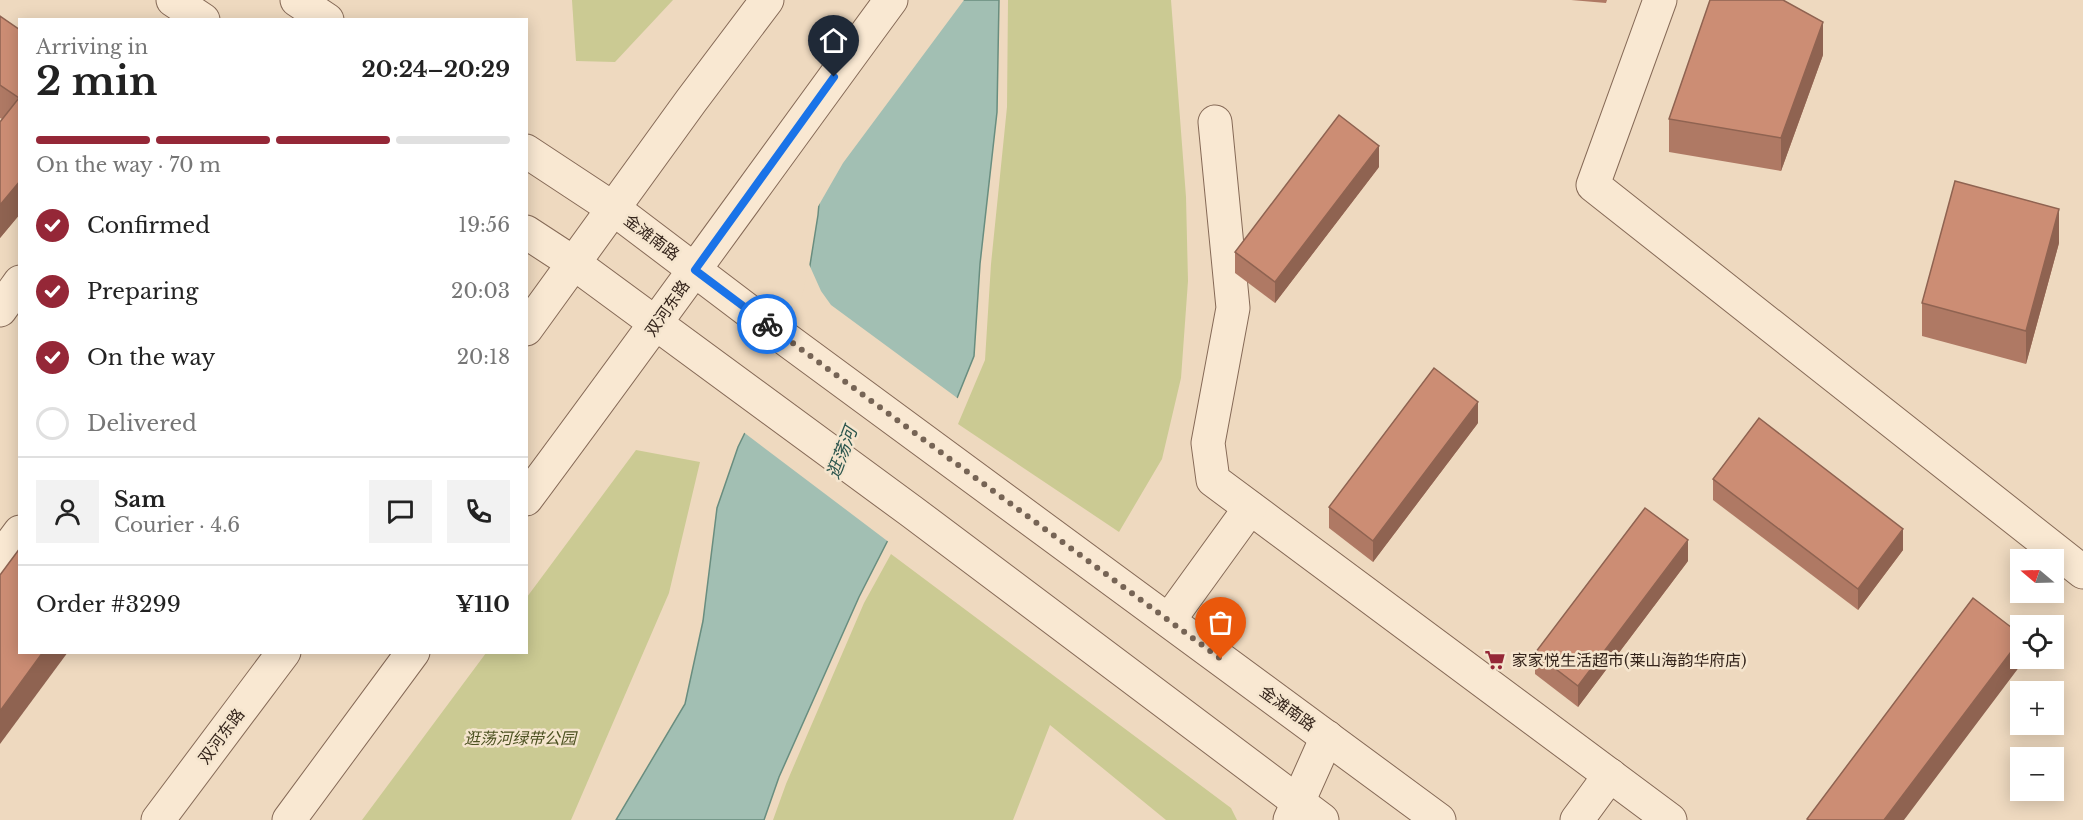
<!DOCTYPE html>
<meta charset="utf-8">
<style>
body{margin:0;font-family:"Libre Baskerville","Noto Sans SC",serif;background:#f2f2f2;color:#222;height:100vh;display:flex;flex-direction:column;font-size:22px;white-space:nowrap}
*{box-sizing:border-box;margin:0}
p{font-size:20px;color:#767676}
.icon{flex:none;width:33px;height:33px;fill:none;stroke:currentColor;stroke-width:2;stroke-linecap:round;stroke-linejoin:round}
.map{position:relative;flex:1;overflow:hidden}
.details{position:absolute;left:18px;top:18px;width:510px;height:636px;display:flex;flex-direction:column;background:#fff;border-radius:0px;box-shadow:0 3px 15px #0003}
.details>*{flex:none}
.needle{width:39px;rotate:289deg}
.tools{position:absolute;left:2010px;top:549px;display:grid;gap:12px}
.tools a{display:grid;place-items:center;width:54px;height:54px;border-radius:0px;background:#fff;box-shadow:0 3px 15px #0003;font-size:30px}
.pin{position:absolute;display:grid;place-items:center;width:51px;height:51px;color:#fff;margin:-62px -26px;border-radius:50% 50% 50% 0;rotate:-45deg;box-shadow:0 0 6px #0007}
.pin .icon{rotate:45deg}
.courier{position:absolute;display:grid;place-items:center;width:60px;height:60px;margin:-30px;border:4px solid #1a73e8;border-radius:50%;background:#fff;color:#222;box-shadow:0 2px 8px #0007}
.overview em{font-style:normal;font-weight:800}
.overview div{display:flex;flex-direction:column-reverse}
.overview{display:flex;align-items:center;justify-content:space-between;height:102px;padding:0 18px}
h1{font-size:39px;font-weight:800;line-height:45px}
.bar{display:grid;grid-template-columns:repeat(4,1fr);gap:9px 6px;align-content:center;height:72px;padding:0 18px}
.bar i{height:8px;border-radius:4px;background:#e0e0e0}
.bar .active{background:#952737}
.bar p{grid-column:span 4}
.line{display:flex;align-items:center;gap:15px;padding:0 18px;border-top:2px solid #e0e0e0}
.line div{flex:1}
.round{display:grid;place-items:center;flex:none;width:63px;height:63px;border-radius:0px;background:#f2f2f2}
ol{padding:0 18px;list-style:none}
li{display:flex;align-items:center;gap:18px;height:66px}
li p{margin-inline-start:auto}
li .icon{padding:6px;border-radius:50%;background:#952737;color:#fff;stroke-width:4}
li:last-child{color:#767676}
li i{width:33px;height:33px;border:3px solid #e0e0e0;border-radius:50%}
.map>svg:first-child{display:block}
</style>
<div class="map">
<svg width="2083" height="820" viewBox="0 0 2083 820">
<rect width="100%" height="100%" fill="#eed9bf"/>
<g fill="#cbca93">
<path d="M 572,0 L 673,0 L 615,62 L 576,61 Z"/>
<path d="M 1008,0 L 1171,0 L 1186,197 L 1188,281 L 1181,378 L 1162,459 L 1119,532 L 958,424 L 985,360 L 991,264 L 1007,107 Z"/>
<path d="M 636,450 L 700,462 L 669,593 L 571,820 L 362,820 L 486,653 L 526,652 L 527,597 Z"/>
<path d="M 891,554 L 1231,808 L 1237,820 L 1166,820 L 1050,725 L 1013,820 L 773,820 L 786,784 L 864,603 Z"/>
</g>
<path fill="#a2bfb3" stroke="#698d7f" stroke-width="1.5" d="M 806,0 L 999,0 L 997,112 L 980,264 L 974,356 L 945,428 L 859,597 L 779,777 L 764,820 L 616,820 L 685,704 L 703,621 L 717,508 L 738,447 L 794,332 L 806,290 L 818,215 L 827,111 L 814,23 Z"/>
<g fill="#eed9bf">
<path d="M 803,0 L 964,0 L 843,163 L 816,210 L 824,111 L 811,24 Z"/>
<path d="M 808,262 L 821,291 L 831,305 L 960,400 L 944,437 L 890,543 L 742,431 L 791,331 L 804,289 Z"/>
</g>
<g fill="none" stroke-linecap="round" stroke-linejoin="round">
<g stroke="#866a57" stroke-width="35">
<g id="minor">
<path d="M 173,0 L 203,20"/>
<path d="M 297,0 L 327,20"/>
<path d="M 1660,0 L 1593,185 L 2083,572"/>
<path d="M 1215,122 L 1233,308 L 1208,443 L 1213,480 L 1670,820"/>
<path d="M 526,151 L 614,209 L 783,337 L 1439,820"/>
<path d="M 526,232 L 575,264 L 911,511 L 1322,820"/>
<path d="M 0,310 L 20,282"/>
<path d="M 526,329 L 691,101 L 767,0"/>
<path d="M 526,499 C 649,334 769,166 891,0"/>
<path d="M 0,559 L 20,532"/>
<path d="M 1169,620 L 1250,508"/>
<path d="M 158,820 L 284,652"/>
<path d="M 289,820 L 413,652"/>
<path d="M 1290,820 L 1327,737"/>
<path d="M 1577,820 L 1610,775"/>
</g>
</g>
<use href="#minor" stroke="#f9e8d2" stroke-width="33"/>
</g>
<g fill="#af7964">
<path d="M 1571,0 L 1607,0 L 1606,3 Z"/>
<path d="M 0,16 L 20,30 L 20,214 L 0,238 L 0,122 L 2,119 L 0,118 Z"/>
<path d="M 1823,55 L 1781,171 L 1669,152 L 1669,119 Z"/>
<path d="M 1379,167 L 1275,303 L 1235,273 L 1235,252 Z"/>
<path d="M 2059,243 L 2026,364 L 1922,336 L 1922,303 Z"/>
<path d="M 1478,423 L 1373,562 L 1329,528 L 1329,507 Z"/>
<path d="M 1713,479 L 1903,550 L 1858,610 L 1713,500 Z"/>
<path d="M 1688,561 L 1578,707 L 1535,674 L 1535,653 Z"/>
</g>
<g fill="#8f6351">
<path d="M 1823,22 L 1823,55 L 1781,171 L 1781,138 Z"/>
<path d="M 1379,146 L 1379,167 L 1275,303 L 1275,282 Z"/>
<path d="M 20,181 L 20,214 L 0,238 L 0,205 Z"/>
<path d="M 2059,209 L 2059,243 L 2026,364 L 2026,331 Z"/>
<path d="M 1478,402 L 1478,423 L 1373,562 L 1373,541 Z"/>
<path d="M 1903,529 L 1903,550 L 1858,610 L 1858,589 Z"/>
<path d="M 1688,540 L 1688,561 L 1578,707 L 1578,686 Z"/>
<path d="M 2020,640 L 2020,658 L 2023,658 L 2023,662 L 1904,820 L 1884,820 Z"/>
<path d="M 43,652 L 68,652 L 0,744 L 0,711 Z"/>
</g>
<g fill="#cc8d74" stroke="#8f6351" stroke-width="1.5">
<path d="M 1710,0 L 1783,0 L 1823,22 L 1781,138 L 1669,119 Z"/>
<path d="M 0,16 L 20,30 L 20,181 L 0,205 L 0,122 L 19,98 L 0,85 Z"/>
<path d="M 1339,115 L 1379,146 L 1275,282 L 1235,252 Z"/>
<path d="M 1955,181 L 2059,209 L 2026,331 L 1922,303 Z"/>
<path d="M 1434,368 L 1478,402 L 1373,541 L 1329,507 Z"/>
<path d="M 1759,418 L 1903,529 L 1858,589 L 1713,479 Z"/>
<path d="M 1645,508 L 1688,540 L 1578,686 L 1535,653 Z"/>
<path d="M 20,548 L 20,652 L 43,652 L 0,711 L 0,575 Z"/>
<path d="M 1973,598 L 2020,634 L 2020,640 L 1884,820 L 1809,820 L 1807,819 Z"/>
</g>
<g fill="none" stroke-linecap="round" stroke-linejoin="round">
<path stroke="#766455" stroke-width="6" stroke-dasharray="0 10.8" d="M 767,324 L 1221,659"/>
<path stroke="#1a73e8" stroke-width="8" d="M 767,324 L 695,270 L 834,77"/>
</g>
<defs>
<g id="supermarket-bare" transform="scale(1.62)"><path d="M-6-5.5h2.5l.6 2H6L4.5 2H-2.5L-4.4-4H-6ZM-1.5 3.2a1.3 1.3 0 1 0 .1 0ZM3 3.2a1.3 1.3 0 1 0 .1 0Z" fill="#952737" stroke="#f5e5ce" stroke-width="2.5" paint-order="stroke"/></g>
</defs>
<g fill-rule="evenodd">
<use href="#supermarket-bare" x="1495" y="660"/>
</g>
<g text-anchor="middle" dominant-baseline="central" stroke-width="5" stroke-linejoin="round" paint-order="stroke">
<g font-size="16" fill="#35251c" stroke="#f5e5ce">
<text transform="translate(652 237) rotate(37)">金滩南路</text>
<text transform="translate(667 308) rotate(-55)">双河东路</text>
<text transform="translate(1288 708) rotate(36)">金滩南路</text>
<text transform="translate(221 736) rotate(-53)">双河东路</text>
</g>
<g font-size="16" fill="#35251c" stroke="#f5e5ce" text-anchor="start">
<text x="1512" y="660">家家悦生活超市(莱山海韵华府店)</text>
</g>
<g font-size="16" font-style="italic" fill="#4d5222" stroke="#f5e5ce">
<text x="520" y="738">逛荡河绿带公园</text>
</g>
<g font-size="18" font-style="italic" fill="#2b554d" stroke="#f5e5ce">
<text transform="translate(842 453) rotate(-69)">逛荡河</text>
</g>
</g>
</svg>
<div class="tools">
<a><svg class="needle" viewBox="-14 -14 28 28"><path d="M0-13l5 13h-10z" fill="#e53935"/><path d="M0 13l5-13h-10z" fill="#767676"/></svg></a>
<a><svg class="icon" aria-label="locate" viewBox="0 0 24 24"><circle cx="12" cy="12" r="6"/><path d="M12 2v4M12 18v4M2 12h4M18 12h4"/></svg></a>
<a>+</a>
<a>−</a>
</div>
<div class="pin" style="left:1221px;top:659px;background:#ea580c"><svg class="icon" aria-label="bag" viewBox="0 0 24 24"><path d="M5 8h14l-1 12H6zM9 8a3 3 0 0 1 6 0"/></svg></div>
<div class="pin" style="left:834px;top:77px;background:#1f2937"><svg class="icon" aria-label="home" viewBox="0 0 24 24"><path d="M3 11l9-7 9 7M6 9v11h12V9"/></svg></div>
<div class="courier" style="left:767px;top:324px"><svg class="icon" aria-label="bike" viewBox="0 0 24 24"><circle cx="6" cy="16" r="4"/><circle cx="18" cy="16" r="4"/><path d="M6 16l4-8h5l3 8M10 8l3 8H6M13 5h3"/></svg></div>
<section class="details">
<div class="overview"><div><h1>2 min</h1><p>Arriving in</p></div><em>20:24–20:29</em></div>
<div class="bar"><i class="active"></i><i class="active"></i><i class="active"></i><i></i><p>On the way · 70 m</p></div>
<ol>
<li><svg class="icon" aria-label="check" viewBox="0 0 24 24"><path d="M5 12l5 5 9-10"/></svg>Confirmed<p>19:56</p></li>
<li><svg class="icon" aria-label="check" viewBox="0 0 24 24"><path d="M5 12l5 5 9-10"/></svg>Preparing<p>20:03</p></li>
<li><svg class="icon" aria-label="check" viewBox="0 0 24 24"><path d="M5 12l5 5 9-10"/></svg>On the way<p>20:18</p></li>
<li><i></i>Delivered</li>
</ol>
<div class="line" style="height:108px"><a class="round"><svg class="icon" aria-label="person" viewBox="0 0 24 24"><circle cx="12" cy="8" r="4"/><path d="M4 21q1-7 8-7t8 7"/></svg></a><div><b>Sam</b><p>Courier · 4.6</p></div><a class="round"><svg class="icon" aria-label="chat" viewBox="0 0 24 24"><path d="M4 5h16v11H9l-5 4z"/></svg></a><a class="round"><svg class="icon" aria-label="phone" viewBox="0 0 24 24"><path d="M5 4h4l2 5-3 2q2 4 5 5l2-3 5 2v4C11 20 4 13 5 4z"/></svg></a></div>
<div class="line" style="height:78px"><div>Order #3299</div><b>¥110</b></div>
</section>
</div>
